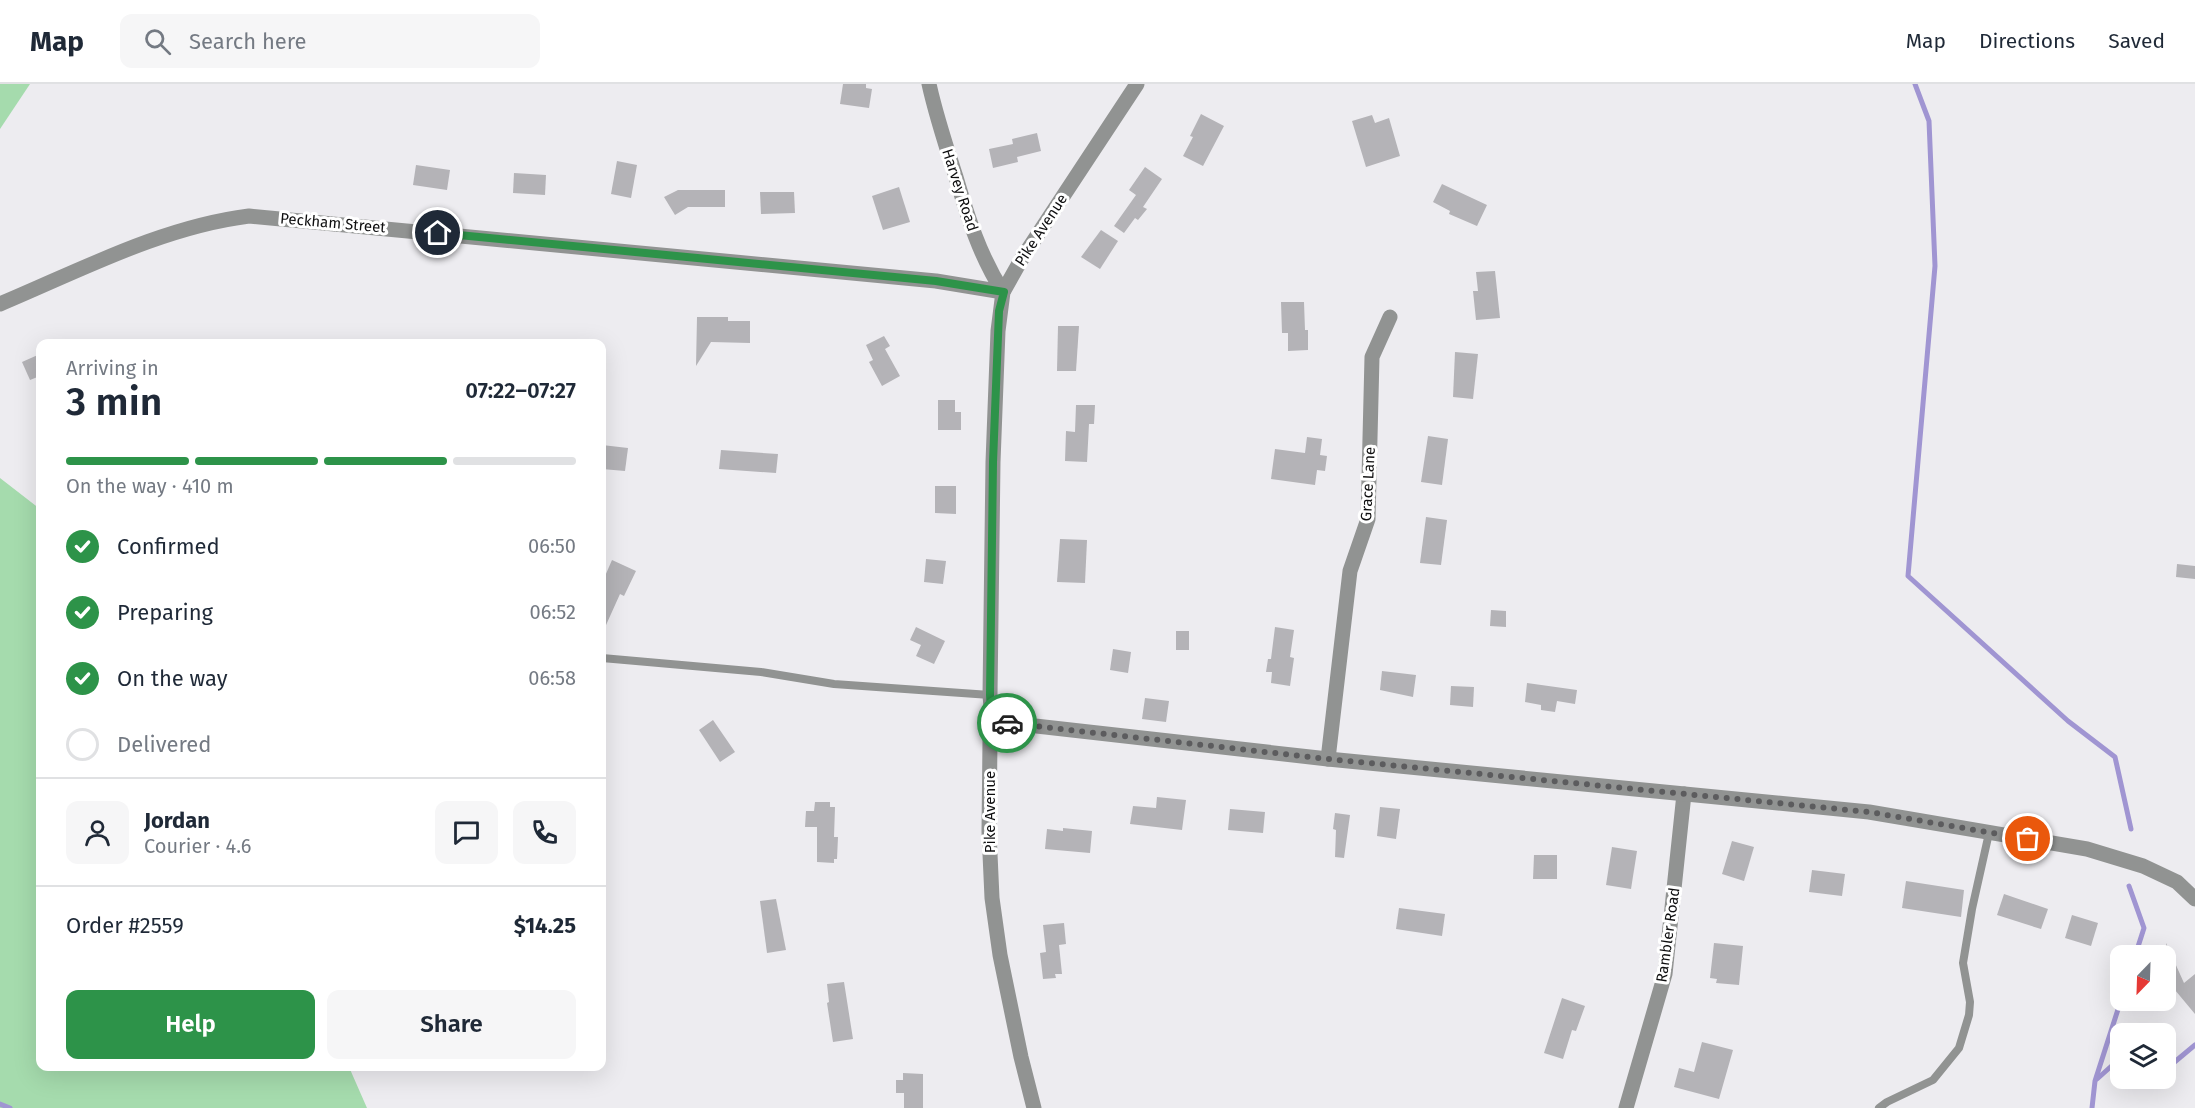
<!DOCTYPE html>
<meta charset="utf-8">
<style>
body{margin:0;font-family:"Fira Sans",sans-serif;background:#f6f6f7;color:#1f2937;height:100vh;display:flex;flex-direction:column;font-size:22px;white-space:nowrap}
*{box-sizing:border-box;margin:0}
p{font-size:20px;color:#747a83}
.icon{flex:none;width:33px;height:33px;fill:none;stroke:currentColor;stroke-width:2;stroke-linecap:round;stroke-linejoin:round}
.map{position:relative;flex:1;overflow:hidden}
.sheet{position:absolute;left:36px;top:255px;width:570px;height:732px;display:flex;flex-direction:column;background:#fff;border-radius:12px;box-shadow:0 6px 24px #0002}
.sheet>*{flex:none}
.needle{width:39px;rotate:203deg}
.controls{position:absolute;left:2110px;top:861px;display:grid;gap:12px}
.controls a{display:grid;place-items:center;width:66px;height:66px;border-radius:12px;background:#fff;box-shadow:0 6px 24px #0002;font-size:30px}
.pin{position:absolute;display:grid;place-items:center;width:51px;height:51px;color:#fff;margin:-26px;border:3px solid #fff;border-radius:50%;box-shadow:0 2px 6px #0007}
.courier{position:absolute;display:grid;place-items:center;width:60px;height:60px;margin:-30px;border:4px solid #2d9349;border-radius:50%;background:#fff;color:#222;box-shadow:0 2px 8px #0007}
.headline em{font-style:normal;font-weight:600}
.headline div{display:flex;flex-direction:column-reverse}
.headline{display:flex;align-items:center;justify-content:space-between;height:102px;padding:0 30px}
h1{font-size:39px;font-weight:600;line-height:45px}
.bar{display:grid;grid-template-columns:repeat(4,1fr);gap:9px 6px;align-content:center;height:72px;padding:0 30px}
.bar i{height:8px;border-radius:4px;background:#e0e1e3}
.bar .on{background:#2d9349}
.bar p{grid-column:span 4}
.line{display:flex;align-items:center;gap:15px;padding:0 30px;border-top:2px solid #e0e1e3}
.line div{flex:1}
.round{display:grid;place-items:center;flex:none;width:63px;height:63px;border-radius:12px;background:#f6f6f7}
ol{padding:0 30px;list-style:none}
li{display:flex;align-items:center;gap:18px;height:66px}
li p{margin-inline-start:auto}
li .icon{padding:6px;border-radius:50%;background:#2d9349;color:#fff;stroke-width:4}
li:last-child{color:#747a83}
li i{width:33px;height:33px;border:3px solid #e0e1e3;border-radius:50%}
.primary-button{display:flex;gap:12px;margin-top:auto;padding:12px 30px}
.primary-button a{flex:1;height:69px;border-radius:12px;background:#2d9349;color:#fff;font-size:24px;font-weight:600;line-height:69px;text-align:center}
.primary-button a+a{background:#f6f6f7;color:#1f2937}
header{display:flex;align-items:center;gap:36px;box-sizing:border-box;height:84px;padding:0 30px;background:#fff;border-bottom:2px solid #e0e1e3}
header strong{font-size:28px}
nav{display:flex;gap:33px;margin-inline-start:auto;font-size:21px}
.search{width:420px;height:54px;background:#f6f6f7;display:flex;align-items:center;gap:15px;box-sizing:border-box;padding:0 21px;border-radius:12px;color:#747a83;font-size:22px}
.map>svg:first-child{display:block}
</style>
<header>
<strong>Map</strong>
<div class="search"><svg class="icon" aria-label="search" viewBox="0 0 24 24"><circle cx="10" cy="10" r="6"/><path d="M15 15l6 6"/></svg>Search here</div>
<nav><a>Map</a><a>Directions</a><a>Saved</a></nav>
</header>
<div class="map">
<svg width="2195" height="1024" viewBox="0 0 2195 1024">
<rect width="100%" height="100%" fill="#edecf0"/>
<g fill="#a5dbad">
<path d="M 0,0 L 30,0 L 0,45 Z"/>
<path d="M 0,394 L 40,425 L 40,982 L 349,983 L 367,1024 L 0,1024 Z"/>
</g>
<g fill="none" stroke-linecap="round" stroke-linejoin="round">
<g stroke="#a095d2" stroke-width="5">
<path d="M 1915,0 L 1929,37 L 1935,182 L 1908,492 L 2068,637 L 2115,673 L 2131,745"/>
<path d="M 2129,802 L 2144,844 L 2135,872"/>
<path d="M 2166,981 L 2171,981 L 2195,961"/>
<path d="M 2097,995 L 2116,978 L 2121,978"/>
<path d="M 0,1020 L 10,1024"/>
<path d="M 2092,1024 L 2095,997 L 2121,916"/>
</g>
</g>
<g fill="#b4b3b7">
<path d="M 843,0 L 866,0 L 866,4 L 872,5 L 869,24 L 840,20 Z"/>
<path d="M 1201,30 L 1224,42 L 1203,82 L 1183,72 L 1193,53 L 1190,52 Z"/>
<path d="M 1372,31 L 1375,39 L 1389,34 L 1400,72 L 1366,83 L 1352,37 Z"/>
<path d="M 1037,49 L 1041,67 L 1017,73 L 1018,78 L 993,84 L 989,65 L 1013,60 L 1012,55 Z"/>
<path d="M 617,77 L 637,81 L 631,114 L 611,110 Z"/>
<path d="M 416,81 L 450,86 L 447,106 L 413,101 Z"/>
<path d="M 1145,83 L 1162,95 L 1143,123 L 1147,125 L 1138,136 L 1135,134 L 1124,149 L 1114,142 L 1136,111 L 1129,106 Z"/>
<path d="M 514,89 L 546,91 L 545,111 L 513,109 Z"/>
<path d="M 1442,100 L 1487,121 L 1477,142 L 1449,130 L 1450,127 L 1433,118 Z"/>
<path d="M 899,103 L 910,138 L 883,146 L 872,112 Z"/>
<path d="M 678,106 L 725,106 L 725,123 L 688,123 L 675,131 L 664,113 Z"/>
<path d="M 760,108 L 794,108 L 795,129 L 761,130 Z"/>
<path d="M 1101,146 L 1118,157 L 1100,185 L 1081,173 Z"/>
<path d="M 1495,187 L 1500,234 L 1476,236 L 1473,207 L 1478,207 L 1476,188 Z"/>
<path d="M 1281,218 L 1304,218 L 1305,246 L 1308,246 L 1308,266 L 1288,267 L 1288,249 L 1282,249 Z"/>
<path d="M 697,233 L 728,233 L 728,237 L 750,237 L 750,259 L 711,258 L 696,282 Z"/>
<path d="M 1058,242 L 1079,242 L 1076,287 L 1057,287 Z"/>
<path d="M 884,252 L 890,262 L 885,265 L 900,292 L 882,302 L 869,278 L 873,276 L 866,261 Z"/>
<path d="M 1455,268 L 1478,270 L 1473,315 L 1453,313 Z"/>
<path d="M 40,270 L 40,292 L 30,296 L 22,278 Z"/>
<path d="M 938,316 L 955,316 L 955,328 L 961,328 L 961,346 L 938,346 Z"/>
<path d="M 1076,321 L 1095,321 L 1094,340 L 1089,340 L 1087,378 L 1065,377 L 1066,347 L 1075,348 Z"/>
<path d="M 1428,352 L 1448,355 L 1442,401 L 1421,398 Z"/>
<path d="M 1307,353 L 1322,355 L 1320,371 L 1327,372 L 1325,387 L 1317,386 L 1315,401 L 1271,395 L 1275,365 L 1305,369 Z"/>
<path d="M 602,361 L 628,364 L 625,387 L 602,385 Z"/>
<path d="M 721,366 L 778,370 L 776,389 L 719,385 Z"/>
<path d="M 935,402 L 956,402 L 956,430 L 935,429 Z"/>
<path d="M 1426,433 L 1447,436 L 1441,481 L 1420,479 Z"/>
<path d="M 1060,455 L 1087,456 L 1085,499 L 1057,498 Z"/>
<path d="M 926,475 L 946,477 L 943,500 L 924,498 Z"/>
<path d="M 612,476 L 636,487 L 624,512 L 620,510 L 602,550 L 602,499 Z"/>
<path d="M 2177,480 L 2195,482 L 2195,495 L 2176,493 Z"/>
<path d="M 1491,526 L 1506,527 L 1506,543 L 1490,542 Z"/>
<path d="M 916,543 L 945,557 L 934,580 L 916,572 L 921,561 L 910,556 Z"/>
<path d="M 1275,543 L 1294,546 L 1290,573 L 1294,574 L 1290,602 L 1271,599 L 1272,588 L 1266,588 L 1268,575 L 1271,575 Z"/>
<rect x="1176" y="547" width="13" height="19"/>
<path d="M 1113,565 L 1131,568 L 1128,589 L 1110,586 Z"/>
<path d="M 1382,587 L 1416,591 L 1413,613 L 1380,606 Z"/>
<path d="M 1527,599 L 1577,606 L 1575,620 L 1557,617 L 1555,628 L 1541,626 L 1541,621 L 1525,618 Z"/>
<path d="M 1451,602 L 1474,603 L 1473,623 L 1450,621 Z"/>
<path d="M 1145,614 L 1169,617 L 1166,638 L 1142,635 Z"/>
<path d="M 713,636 L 735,668 L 720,678 L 699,646 Z"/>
<path d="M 1157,713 L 1186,716 L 1182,746 L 1130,740 L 1133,722 L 1156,724 Z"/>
<path d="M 815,718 L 830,718 L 830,723 L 835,723 L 834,753 L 838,753 L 837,775 L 834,775 L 834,779 L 817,778 L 817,743 L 805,743 L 806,727 L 814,727 Z"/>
<path d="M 1380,723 L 1400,725 L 1396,755 L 1377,752 Z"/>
<path d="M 1230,725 L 1265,728 L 1263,749 L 1228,746 Z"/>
<path d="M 1335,729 L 1350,731 L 1344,774 L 1335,773 L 1336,746 L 1333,745 Z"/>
<path d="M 1063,744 L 1092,747 L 1090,769 L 1045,765 L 1047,745 L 1063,747 Z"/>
<path d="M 1732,757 L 1754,763 L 1744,797 L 1722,790 Z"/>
<path d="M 1612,763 L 1637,767 L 1631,805 L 1606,801 Z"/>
<path d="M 1534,771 L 1557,771 L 1557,795 L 1533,795 Z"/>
<path d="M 1812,786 L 1845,790 L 1842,812 L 1809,808 Z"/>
<path d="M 1906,797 L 1964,806 L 1961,833 L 1902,824 Z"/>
<path d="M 2004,810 L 2048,825 L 2041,845 L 1997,831 Z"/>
<path d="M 776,815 L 786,866 L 767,869 L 760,817 Z"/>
<path d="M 1399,824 L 1445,830 L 1442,852 L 1396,845 Z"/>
<path d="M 2072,831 L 2098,839 L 2091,862 L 2065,854 Z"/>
<path d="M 1064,839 L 1066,860 L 1059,861 L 1062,890 L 1055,890 L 1056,894 L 1043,895 L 1040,869 L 1046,868 L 1043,841 Z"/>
<path d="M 1714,859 L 1743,862 L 1739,901 L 1716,899 L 1717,895 L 1710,894 Z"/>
<path d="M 2166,859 L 2184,899 L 2195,890 L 2195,930 L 2170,900 L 2166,891 Z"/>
<path d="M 844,898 L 853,955 L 833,958 L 827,919 L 829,918 L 827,900 Z"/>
<path d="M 1562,914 L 1585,922 L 1576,947 L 1572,946 L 1563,975 L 1544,969 Z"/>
<path d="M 1702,958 L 1733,966 L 1719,1015 L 1674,1003 L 1679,984 L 1694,988 Z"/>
<path d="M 903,989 L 923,990 L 923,1024 L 904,1024 L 904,1009 L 896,1009 L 896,996 L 903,996 Z"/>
</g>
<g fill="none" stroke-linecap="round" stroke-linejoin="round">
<g stroke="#919392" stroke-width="8">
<path d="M 602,574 L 761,588 L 834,600 L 990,611"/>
<path d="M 1879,1024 L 1887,1018 L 1933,996 L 1959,964 L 1969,931 L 1970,918 L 1963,879 L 1972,825 L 1989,749"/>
</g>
<g stroke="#919392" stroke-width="15">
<path d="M 929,0 C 936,32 946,62 956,93 C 968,134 980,172 1003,208"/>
<path d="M 0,220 C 81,186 162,143 249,132 L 936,197 L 1003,208"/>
<path d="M 992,637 L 990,611 L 993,378 L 998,247 L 1003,208 L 1021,176 L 1137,0"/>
<path d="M 1328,675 L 1350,487 L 1368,435 L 1372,273 L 1390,233"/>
<path d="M 1626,1024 L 1665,890 L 1684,710"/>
</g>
<path stroke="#919392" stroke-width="15" d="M 1034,1024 L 1021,973 L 1000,871 L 992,814 L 989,748 L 990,656 L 992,637 L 1328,675 L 1869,728 L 2087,765 L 2143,782 L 2177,798 L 2195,815"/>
</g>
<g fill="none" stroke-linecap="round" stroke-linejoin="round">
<path stroke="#5c5c5e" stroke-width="6" stroke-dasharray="0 10.8" d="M 1007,639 L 1328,675 L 1869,728 L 2028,755"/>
<path stroke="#2d9349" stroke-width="8" d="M 438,149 L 936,197 L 1004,208 L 999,227 L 993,378 L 990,611 L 992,637 L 1007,639"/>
</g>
<g text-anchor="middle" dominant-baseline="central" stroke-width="6" stroke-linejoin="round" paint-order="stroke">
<g font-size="15" fill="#0e0e0f" stroke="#fff">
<text transform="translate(960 106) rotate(72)">Harvey Road</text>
<text transform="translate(333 139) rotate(5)">Peckham Street</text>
<text transform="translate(1041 146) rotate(-57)">Pike Avenue</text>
<text transform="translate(1368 400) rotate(-87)">Grace Lane</text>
<text transform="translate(990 728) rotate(-90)">Pike Avenue</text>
<text transform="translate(1668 851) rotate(-82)">Rambler Road</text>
</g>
</g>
</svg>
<div class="controls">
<a><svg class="needle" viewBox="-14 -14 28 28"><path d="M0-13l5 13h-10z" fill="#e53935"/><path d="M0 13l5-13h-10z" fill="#747a83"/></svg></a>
<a><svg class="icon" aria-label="layers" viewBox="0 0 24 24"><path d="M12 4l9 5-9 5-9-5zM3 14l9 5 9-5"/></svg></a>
</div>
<div class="pin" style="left:2028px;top:755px;background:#ea580c"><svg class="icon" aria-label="bag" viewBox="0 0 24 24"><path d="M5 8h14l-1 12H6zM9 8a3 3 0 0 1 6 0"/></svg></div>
<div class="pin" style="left:438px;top:149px;background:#1f2937"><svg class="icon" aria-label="home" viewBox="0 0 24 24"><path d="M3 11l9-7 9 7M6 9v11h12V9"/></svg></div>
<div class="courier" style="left:1007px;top:639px"><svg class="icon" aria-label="car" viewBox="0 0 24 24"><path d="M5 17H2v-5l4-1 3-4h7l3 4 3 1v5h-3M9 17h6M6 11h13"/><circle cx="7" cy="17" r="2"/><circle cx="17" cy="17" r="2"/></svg></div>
<section class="sheet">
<div class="headline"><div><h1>3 min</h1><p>Arriving in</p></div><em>07:22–07:27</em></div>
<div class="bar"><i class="on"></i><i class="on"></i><i class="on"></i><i></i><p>On the way · 410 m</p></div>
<ol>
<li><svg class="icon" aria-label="check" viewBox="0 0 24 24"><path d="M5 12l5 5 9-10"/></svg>Confirmed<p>06:50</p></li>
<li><svg class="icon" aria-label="check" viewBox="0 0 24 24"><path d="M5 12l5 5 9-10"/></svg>Preparing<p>06:52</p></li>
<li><svg class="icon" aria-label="check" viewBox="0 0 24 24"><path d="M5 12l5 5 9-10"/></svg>On the way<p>06:58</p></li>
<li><i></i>Delivered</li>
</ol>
<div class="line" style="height:108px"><a class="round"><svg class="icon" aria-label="person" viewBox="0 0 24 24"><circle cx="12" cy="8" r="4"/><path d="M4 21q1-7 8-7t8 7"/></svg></a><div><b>Jordan</b><p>Courier · 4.6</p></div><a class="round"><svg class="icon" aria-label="chat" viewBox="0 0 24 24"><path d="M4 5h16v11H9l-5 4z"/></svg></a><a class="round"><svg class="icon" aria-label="phone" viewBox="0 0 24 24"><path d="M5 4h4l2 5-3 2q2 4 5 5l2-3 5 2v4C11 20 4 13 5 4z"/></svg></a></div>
<div class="line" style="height:78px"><div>Order #2559</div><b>$14.25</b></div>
<div class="primary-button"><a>Help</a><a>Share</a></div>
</section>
</div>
